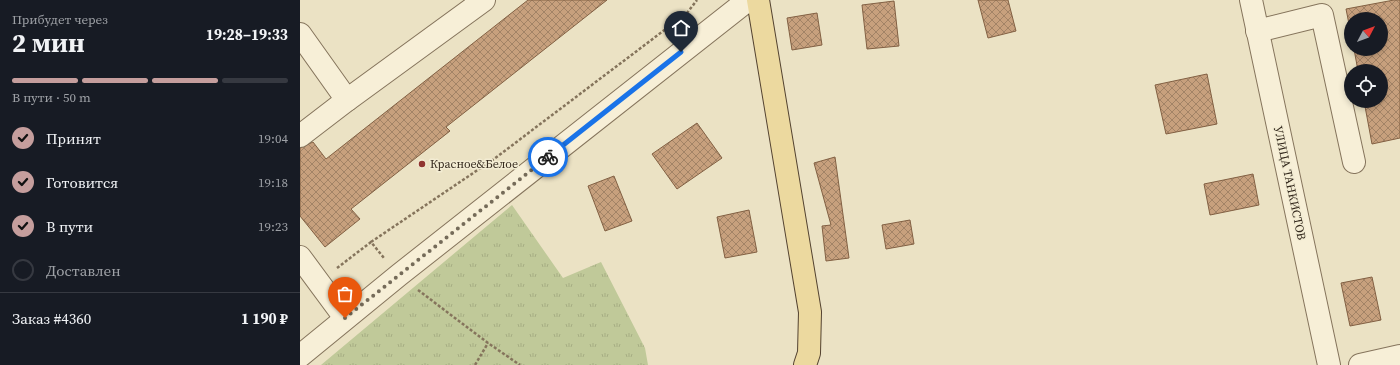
<!DOCTYPE html>
<html lang="ru">
<meta charset="utf-8">
<style>
body{margin:0;font-family:"Source Serif 4",serif;background:#20242c;color:#f1f3f6;height:100vh;display:flex;flex-direction:column;font-size:15px;white-space:nowrap}
*{box-sizing:border-box;margin:0}
p{font-size:13px;color:#9ea1a6}
.icon{flex:none;width:22px;height:22px;fill:none;stroke:currentColor;stroke-width:2;stroke-linecap:round;stroke-linejoin:round}
.map{position:relative;flex:1;overflow:hidden}
.side{display:flex;flex-direction:column;background:#171b24;width:300px}
.side>*{flex:none}
.needle{width:26px;rotate:49deg}
.buttons{position:absolute;left:1044px;top:12px;display:grid;gap:8px}
.buttons a{display:grid;place-items:center;width:44px;height:44px;border-radius:50%;background:#171b24;box-shadow:0 2px 6px #0003;font-size:20px}
.pin{position:absolute;display:grid;place-items:center;width:34px;height:34px;color:#fff;margin:-41px -17px;border-radius:50% 50% 50% 0;rotate:-45deg;box-shadow:0 0 4px #0007}
.pin .icon{rotate:45deg}
.courier{position:absolute;display:grid;place-items:center;width:40px;height:40px;margin:-20px;border:3px solid #1a73e8;border-radius:50%;background:#fff;color:#222;box-shadow:0 1px 5px #0007}
.head em{font-style:normal;font-weight:700}
.head div{display:flex;flex-direction:column-reverse}
.head{display:flex;align-items:center;justify-content:space-between;height:68px;padding:0 12px}
h1{font-size:26px;font-weight:700;line-height:30px}
.bar{display:grid;grid-template-columns:repeat(4,1fr);gap:6px 4px;align-content:center;height:48px;padding:0 12px}
.bar i{height:5px;border-radius:3px;background:#363941}
.bar .current{background:#c59e9d}
.bar p{grid-column:span 4}
.line{display:flex;align-items:center;gap:10px;padding:0 12px;border-top:1px solid #363941}
.line div{flex:1}
ol{padding:0 12px;list-style:none}
li{display:flex;align-items:center;gap:12px;height:44px}
li p{margin-inline-start:auto}
li .icon{padding:4px;border-radius:50%;background:#c59e9d;color:#111;stroke-width:4}
li:last-child{color:#9ea1a6}
li i{width:22px;height:22px;border:2px solid #363941;border-radius:50%}
main{display:flex;flex:1;min-height:0}
.map>svg:first-child{display:block}
</style>
<main>
<section class="side">
<div class="head"><div><h1>2 мин</h1><p>Прибудет через</p></div><em>19:28–19:33</em></div>
<div class="bar"><i class="current"></i><i class="current"></i><i class="current"></i><i></i><p>В пути · 50 m</p></div>
<ol>
<li><svg class="icon" aria-label="check" viewBox="0 0 24 24"><path d="M5 12l5 5 9-10"/></svg>Принят<p>19:04</p></li>
<li><svg class="icon" aria-label="check" viewBox="0 0 24 24"><path d="M5 12l5 5 9-10"/></svg>Готовится<p>19:18</p></li>
<li><svg class="icon" aria-label="check" viewBox="0 0 24 24"><path d="M5 12l5 5 9-10"/></svg>В пути<p>19:23</p></li>
<li><i></i>Доставлен</li>
</ol>
<div class="line" style="height:52px"><div>Заказ #4360</div><b>1 190 ₽</b></div>
</section>
<div class="map">
<svg width="1100" height="365" viewBox="0 0 1100 365">
<defs>
<pattern id="park-tufts" width="24" height="20" patternUnits="userSpaceOnUse"><rect width="24" height="20" fill="#c0c999"/><path d="M3 7l-1-3M5 7V3M7 7l1-3M15 17l-1-3M17 17v-4M19 17l1-3" fill="none" stroke="#a6ad83"/></pattern>
<pattern id="building-cross-hatch" width="8" height="8" patternUnits="userSpaceOnUse"><rect width="8" height="8" fill="#c7a07d"/><path d="M0 0l8 8M0 8l8-8" fill="none" stroke="#a28366"/></pattern>
</defs>
<rect width="100%" height="100%" fill="#ebe2c4"/>
<path fill="url(#park-tufts)" d="M 212,205 L 263,278 L 301,262 L 345,348 L 348,365 L 21,365 Z"/>
<g fill="url(#building-cross-hatch)" stroke="#826043">
<path d="M 228,0 L 307,0 L 146,127 L 150,131 L 51,209 L 60,219 L 25,247 L 0,216 L 0,148 L 13,142 L 26,159 Z"/>
<path d="M 678,0 L 708,0 L 716,31 L 688,38 Z"/>
<path d="M 1094,0 L 1100,0 L 1100,138 L 1072,144 L 1064,101 L 1081,101 L 1081,71 L 1058,71 L 1054,49 L 1081,49 L 1081,19 L 1051,19 L 1051,34 L 1046,9 Z"/>
<path d="M 594,1 L 599,46 L 567,49 L 562,5 Z"/>
<path d="M 517,13 L 522,45 L 492,50 L 487,18 Z"/>
<path d="M 907,74 L 917,124 L 866,134 L 855,85 Z"/>
<path d="M 397,123 L 422,158 L 377,189 L 352,154 Z"/>
<path d="M 535,157 L 549,258 L 526,261 L 522,226 L 531,225 L 514,163 Z"/>
<path d="M 953,174 L 959,205 L 910,215 L 904,184 Z"/>
<path d="M 314,176 L 332,221 L 305,231 L 288,186 Z"/>
<path d="M 449,210 L 457,252 L 425,258 L 417,217 Z"/>
<path d="M 610,220 L 614,244 L 586,249 L 582,225 Z"/>
<path d="M 1072,277 L 1081,320 L 1050,326 L 1041,283 Z"/>
</g>
<g fill="none" stroke-linecap="round" stroke-linejoin="round">
<g stroke="#85745c" stroke-width="24">
<g id="minor">
<path d="M 951,0 L 1029,365"/>
<path d="M 957,31 L 1022,15 L 1054,162"/>
<path d="M 0,34 L 47,100 L 184,0"/>
<path d="M 0,136 L 47,100"/>
<path d="M 0,257 L 45,318"/>
<path d="M 0,356 L 99,275 L 448,0"/>
<path d="M 1060,365 L 1100,356"/>
</g>
</g>
<g stroke="#534230" stroke-width="24">
<path id="major" d="M 458,0 L 510,312 L 509,353 L 505,365"/>
</g>
<g stroke="#85745c" stroke-width="2.5" stroke-dasharray="3 2" stroke-linecap="butt">
<path d="M 71,242 L 194,159 L 387,13 L 397,0"/>
<path d="M 37,268 L 71,242 L 84,258"/>
<path d="M 118,290 L 188,343 L 220,365"/>
<path d="M 175,365 L 188,343"/>
</g>
<use href="#minor" stroke="#f7efd7" stroke-width="22"/>
<use href="#major" stroke="#ecd99f" stroke-width="22"/>
</g>
<g fill="none" stroke-linecap="round" stroke-linejoin="round">
<path stroke="#756b59" stroke-width="4" stroke-dasharray="0 7.2" d="M 45,318 L 248,157"/>
<path stroke="#1a73e8" stroke-width="5" d="M 248,157 L 381,52"/>
</g>
<circle fill="#903530" stroke="#f3ecd3" stroke-width="1.5" cx="122" cy="164" r="4"/>
<g text-anchor="middle" dominant-baseline="central" stroke-width="3" stroke-linejoin="round" paint-order="stroke">
<g font-size="12" fill="#362b1f" stroke="#f3ecd3" text-anchor="start">
<text x="130" y="164">Красное&amp;Белое</text>
</g>
<g font-size="12" fill="#362b1f" stroke="#f3ecd3">
<text transform="translate(990 183) rotate(78)">УЛИЦА ТАНКИСТОВ</text>
</g>
</g>
</svg>
<div class="buttons">
<a><svg class="needle" viewBox="-14 -14 28 28"><path d="M0-13l5 13h-10z" fill="#e53935"/><path d="M0 13l5-13h-10z" fill="#9ea1a6"/></svg></a>
<a><svg class="icon" aria-label="locate" viewBox="0 0 24 24"><circle cx="12" cy="12" r="6"/><path d="M12 2v4M12 18v4M2 12h4M18 12h4"/></svg></a>
</div>
<div class="pin" style="left:45px;top:318px;background:#ea580c"><svg class="icon" aria-label="bag" viewBox="0 0 24 24"><path d="M5 8h14l-1 12H6zM9 8a3 3 0 0 1 6 0"/></svg></div>
<div class="pin" style="left:381px;top:52px;background:#1f2937"><svg class="icon" aria-label="home" viewBox="0 0 24 24"><path d="M3 11l9-7 9 7M6 9v11h12V9"/></svg></div>
<div class="courier" style="left:248px;top:157px"><svg class="icon" aria-label="bike" viewBox="0 0 24 24"><circle cx="6" cy="16" r="4"/><circle cx="18" cy="16" r="4"/><path d="M6 16l4-8h5l3 8M10 8l3 8H6M13 5h3"/></svg></div>
</div>
</main>
